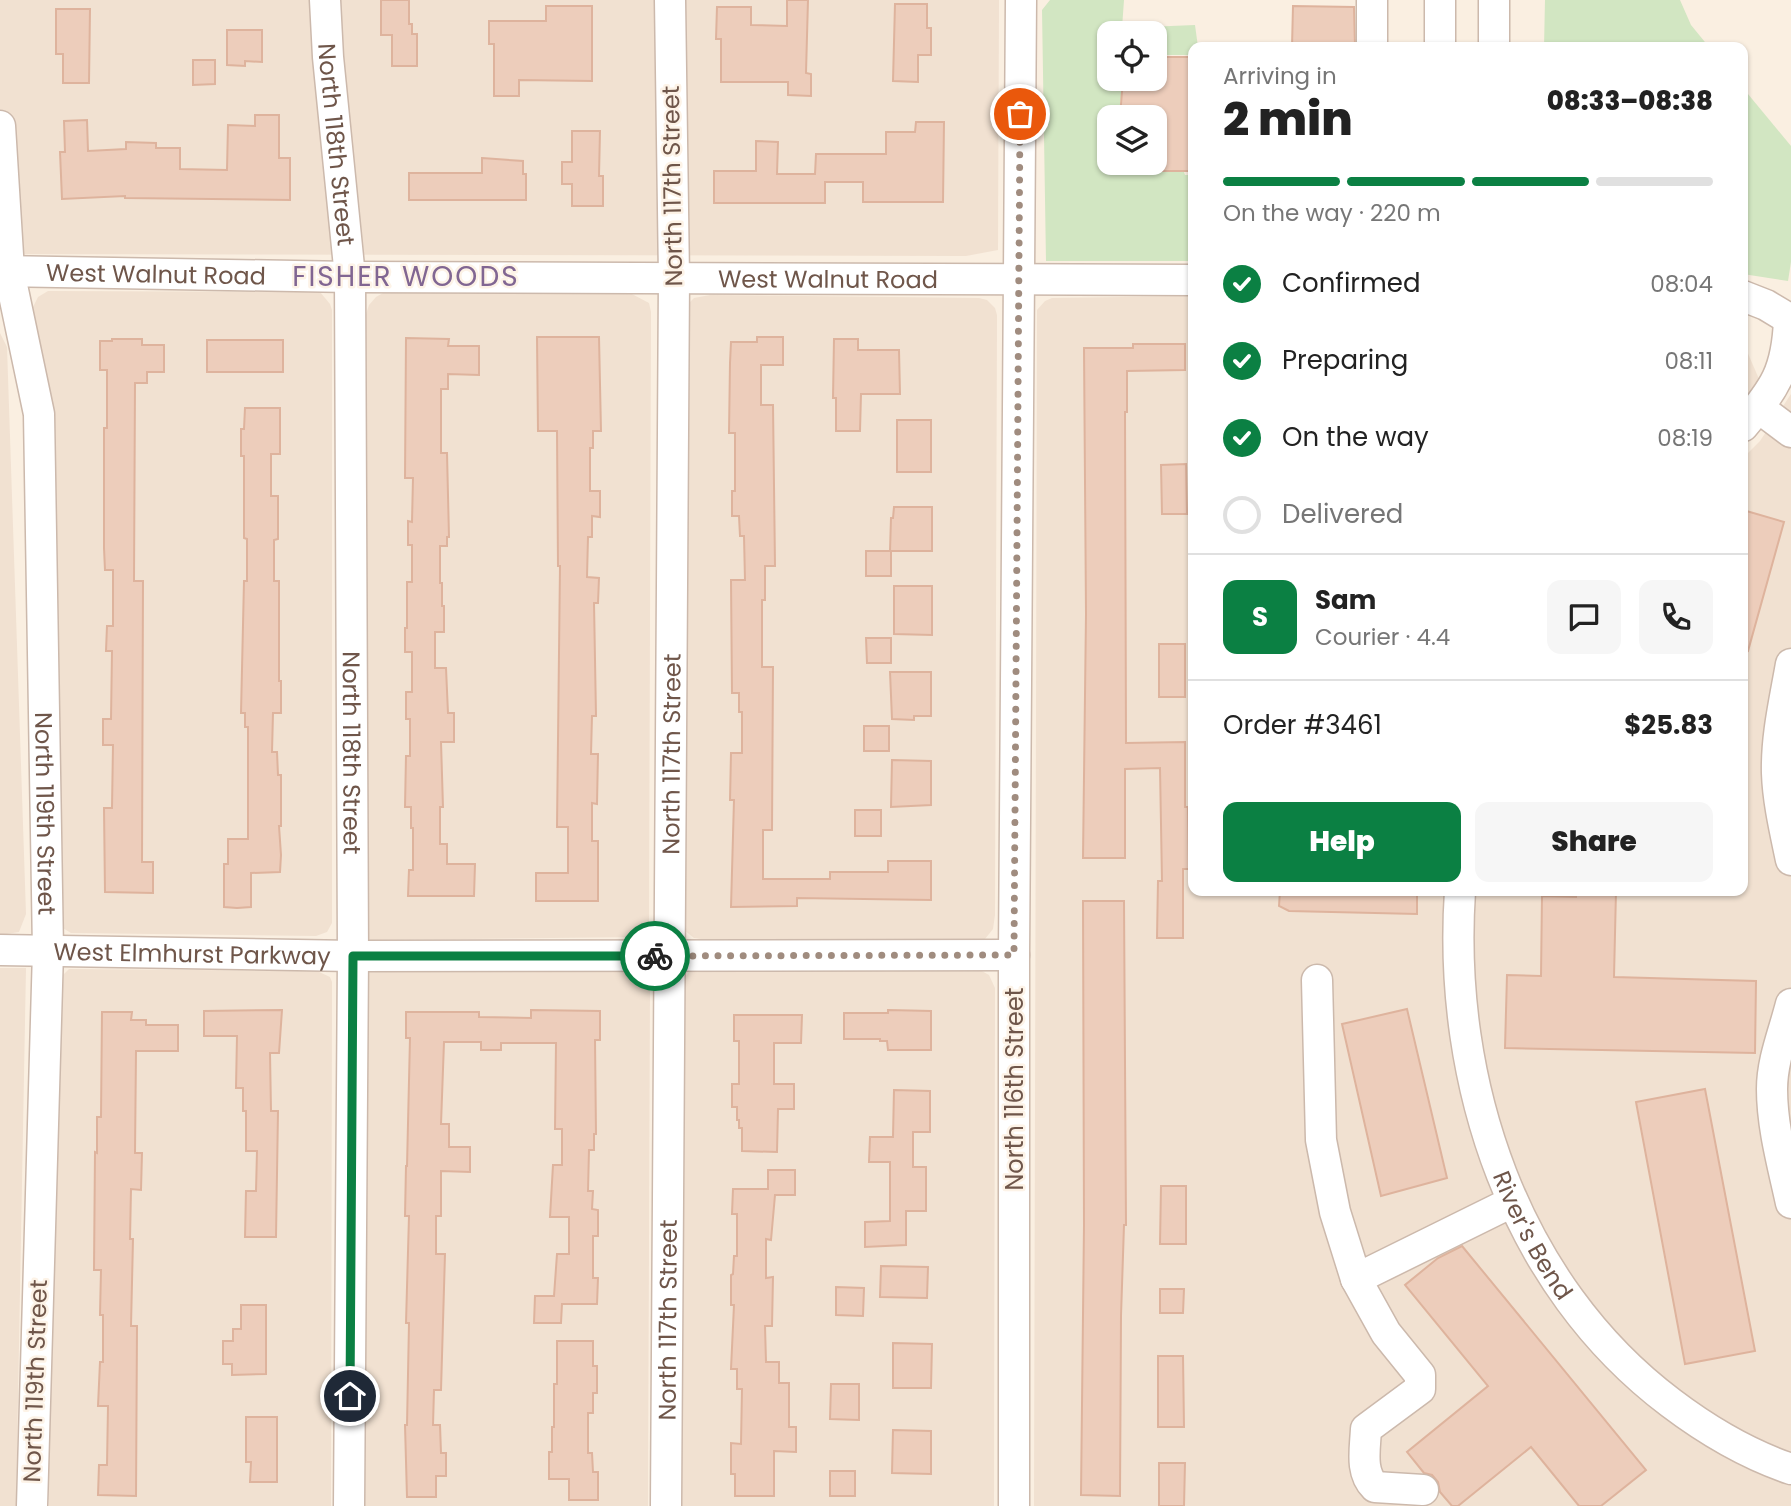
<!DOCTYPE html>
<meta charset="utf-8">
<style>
body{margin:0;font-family:Poppins,sans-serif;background:#f6f6f6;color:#222;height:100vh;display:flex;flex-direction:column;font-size:26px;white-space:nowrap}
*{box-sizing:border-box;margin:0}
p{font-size:23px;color:#767676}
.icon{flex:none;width:38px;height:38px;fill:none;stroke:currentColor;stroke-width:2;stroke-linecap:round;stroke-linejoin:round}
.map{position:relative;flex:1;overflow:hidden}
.sheet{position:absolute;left:1188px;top:42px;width:560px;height:854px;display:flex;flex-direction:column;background:#fff;border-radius:14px;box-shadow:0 2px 5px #0004}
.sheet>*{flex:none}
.controls{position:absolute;left:1097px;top:21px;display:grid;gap:14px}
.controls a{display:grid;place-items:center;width:70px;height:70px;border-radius:14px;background:#fff;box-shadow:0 2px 5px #0004;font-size:35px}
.pin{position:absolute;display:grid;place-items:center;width:60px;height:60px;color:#fff;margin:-30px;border:4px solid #fff;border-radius:50%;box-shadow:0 2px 7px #0007}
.courier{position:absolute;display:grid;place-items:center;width:70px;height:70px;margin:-35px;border:5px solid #0b8043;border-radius:50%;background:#fff;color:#222;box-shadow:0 2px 9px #0007}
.summary em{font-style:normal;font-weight:800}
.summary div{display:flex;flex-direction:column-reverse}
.summary{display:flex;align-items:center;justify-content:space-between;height:119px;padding:0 35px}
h1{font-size:46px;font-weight:800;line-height:52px}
.bar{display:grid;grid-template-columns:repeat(4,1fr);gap:10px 7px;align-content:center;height:84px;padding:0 35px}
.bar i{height:9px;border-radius:5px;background:#e0e0e0}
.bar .active{background:#0b8043}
.bar p{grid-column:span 4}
.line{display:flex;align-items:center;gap:18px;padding:0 35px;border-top:2px solid #e0e0e0}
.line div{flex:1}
.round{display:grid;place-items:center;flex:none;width:74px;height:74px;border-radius:14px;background:#f6f6f6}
ol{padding:0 35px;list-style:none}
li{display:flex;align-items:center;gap:21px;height:77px}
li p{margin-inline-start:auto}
li .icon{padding:7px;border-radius:50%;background:#0b8043;color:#fff;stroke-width:4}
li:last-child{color:#767676}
li i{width:38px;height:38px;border:4px solid #e0e0e0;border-radius:50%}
.primary-button{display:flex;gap:14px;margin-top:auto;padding:14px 35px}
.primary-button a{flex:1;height:80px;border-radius:14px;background:#0b8043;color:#fff;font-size:28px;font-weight:800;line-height:80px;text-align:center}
.primary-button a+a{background:#f6f6f6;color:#222}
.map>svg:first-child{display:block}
</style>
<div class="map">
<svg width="1791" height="1506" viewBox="0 0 1791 1506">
<rect width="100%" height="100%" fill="#faefe1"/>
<g fill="#f1e1d1">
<path d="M 0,0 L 999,0 L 998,250 L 966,256 L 0,254 Z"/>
<path d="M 48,291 L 320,292 L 330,304 L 332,310 L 332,923 L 327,932 L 316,936 L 71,933 L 58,925 L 33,307 L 38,297 Z"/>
<path d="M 383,293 L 630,293 L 649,303 L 651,312 L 649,928 L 639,937 L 368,940 L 365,936 L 366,314 L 369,305 L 376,297 Z"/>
<path d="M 710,295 L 979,298 L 987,300 L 995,308 L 997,315 L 995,915 L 993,929 L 985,939 L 978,942 L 701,939 L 694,938 L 684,930 L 685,307 L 694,298 Z"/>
<path d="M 1193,296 L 1194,891 L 1743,891 L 1743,458 L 1760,441 L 1791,394 L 1791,1506 L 1034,1506 L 1037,310 L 1045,301 L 1052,298 Z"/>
<path d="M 0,333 L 7,347 L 26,914 L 19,932 L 0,935 Z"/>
<path d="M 1743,342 L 1759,379 L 1754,392 L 1743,405 Z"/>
<path d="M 371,967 L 640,968 L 647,975 L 650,983 L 648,1506 L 363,1506 L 366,973 Z"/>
<path d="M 0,968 L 26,968 L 16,1506 L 0,1506 Z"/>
<path d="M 69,969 L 317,971 L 330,977 L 332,982 L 331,1506 L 49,1506 L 48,1241 L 58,980 Z"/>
<path d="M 695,970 L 980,970 L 989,975 L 995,988 L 994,1506 L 681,1506 L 681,983 L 689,972 Z"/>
</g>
<g fill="#d2e6c2">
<path d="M 1050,0 L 1124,0 L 1122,28 L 1195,25 L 1198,47 L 1194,47 L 1193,55 L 1155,55 L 1155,33 L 1110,33 L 1110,79 L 1124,79 L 1118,117 L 1110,117 L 1110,163 L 1123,163 L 1123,170 L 1184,172 L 1185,175 L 1193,175 L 1193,261 L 1046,261 L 1042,10 Z"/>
<path d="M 1545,0 L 1680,0 L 1691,25 L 1709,47 L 1544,47 Z"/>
<path d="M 1743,88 L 1791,146 L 1791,262 L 1788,281 L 1743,274 Z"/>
</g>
<g fill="#edcdbb" stroke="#deb39d" stroke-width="2">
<path d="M 381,0 L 409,0 L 409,24 L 412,24 L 412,34 L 417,34 L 417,66 L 392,66 L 392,35 L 381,35 Z"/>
<path d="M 787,0 L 808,0 L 806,73 L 811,74 L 811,96 L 788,95 L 788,82 L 721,82 L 721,39 L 716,39 L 717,7 L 751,7 L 751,25 L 787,26 Z"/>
<path d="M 895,4 L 927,4 L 927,28 L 931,28 L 931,55 L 918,55 L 918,82 L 893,81 Z"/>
<path d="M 546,6 L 592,6 L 592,81 L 519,80 L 519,96 L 494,96 L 494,44 L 489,44 L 489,21 L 546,21 Z"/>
<path d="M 1293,6 L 1354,7 L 1355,47 L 1292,47 Z"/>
<path d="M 56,9 L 90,9 L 89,83 L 63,83 L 63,54 L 56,54 Z"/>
<path d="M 227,30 L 262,30 L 262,62 L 245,61 L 245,66 L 227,65 Z"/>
<path d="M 1155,57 L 1194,57 L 1194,171 L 1155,171 L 1155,117 L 1120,117 L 1123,79 L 1155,79 Z"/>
<path d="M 193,60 L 215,60 L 215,84 L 193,85 Z"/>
<path d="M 255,115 L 279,115 L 279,158 L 290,158 L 290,200 L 125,198 L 125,196 L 62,199 L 60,152 L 65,152 L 64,121 L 87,120 L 88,151 L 126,149 L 126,142 L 156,143 L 156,148 L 180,148 L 180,169 L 227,170 L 228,125 L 255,126 Z"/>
<path d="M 916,122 L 944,122 L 943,202 L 863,202 L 863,182 L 825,182 L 825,203 L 714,203 L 714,171 L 756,171 L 756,141 L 778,142 L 777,174 L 815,174 L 816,154 L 886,154 L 886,132 L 915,132 Z"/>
<path d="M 572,131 L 600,131 L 599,176 L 603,176 L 603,206 L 572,206 L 572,184 L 562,184 L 562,162 L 572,162 Z"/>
<path d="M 482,158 L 523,161 L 523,174 L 526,174 L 526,200 L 409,200 L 409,173 L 482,173 Z"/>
<path d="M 537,337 L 599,337 L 601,431 L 593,431 L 593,448 L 590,448 L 590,491 L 600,491 L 600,517 L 592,516 L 592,537 L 588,537 L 587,577 L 599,578 L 598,603 L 594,603 L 596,716 L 592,716 L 591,754 L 598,754 L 597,804 L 592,803 L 592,841 L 598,841 L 598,901 L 536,901 L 536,873 L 568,873 L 568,827 L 557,827 L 560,566 L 558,566 L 557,431 L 538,431 Z"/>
<path d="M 757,337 L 783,337 L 783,365 L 761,365 L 761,405 L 773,405 L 775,566 L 765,566 L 765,600 L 762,600 L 762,667 L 773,667 L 772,830 L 763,830 L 763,879 L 830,879 L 830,872 L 888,872 L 888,861 L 931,861 L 931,900 L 797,898 L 797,906 L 731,907 L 734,800 L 730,800 L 731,753 L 742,753 L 742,712 L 739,712 L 739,693 L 732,693 L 731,580 L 745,580 L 744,536 L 740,536 L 739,516 L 732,516 L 732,491 L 735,491 L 735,433 L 729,433 L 730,363 L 731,342 L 757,342 Z"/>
<path d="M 406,338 L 449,339 L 448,346 L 479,346 L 479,375 L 448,374 L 448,389 L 441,389 L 441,453 L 447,453 L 449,537 L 447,537 L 447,546 L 440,546 L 440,583 L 442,583 L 442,606 L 444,606 L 444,632 L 435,632 L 435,668 L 446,668 L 448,713 L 454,713 L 454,742 L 441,742 L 443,807 L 440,807 L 440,844 L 447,844 L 447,864 L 475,864 L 474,896 L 408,896 L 409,870 L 413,870 L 413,828 L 411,828 L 411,807 L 405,807 L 406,756 L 410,756 L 410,719 L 406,719 L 406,692 L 412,692 L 412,652 L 405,652 L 405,628 L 407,628 L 407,582 L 412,582 L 412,545 L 408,545 L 408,521 L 412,522 L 413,478 L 405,478 Z"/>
<path d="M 112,339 L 142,339 L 142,345 L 164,345 L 164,372 L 147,372 L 147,383 L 135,383 L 134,581 L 143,581 L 142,862 L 153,862 L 153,893 L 105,892 L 104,808 L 112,808 L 113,745 L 103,745 L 103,719 L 111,719 L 112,651 L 106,651 L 107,626 L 113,626 L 113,570 L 105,570 L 104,548 L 104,428 L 107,428 L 107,370 L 100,370 L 100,341 L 112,341 Z"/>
<path d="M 834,339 L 858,339 L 858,350 L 899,350 L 900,394 L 861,394 L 860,431 L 836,431 L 836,398 L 833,398 Z"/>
<rect x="207" y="340" width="76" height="32"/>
<path d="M 1133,344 L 1185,344 L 1185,370 L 1127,371 L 1127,412 L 1125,412 L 1126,743 L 1185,742 L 1185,807 L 1188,807 L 1189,869 L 1183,869 L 1183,938 L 1157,938 L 1158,881 L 1162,881 L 1160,768 L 1125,769 L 1125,858 L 1083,858 L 1086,614 L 1084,348 L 1133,348 Z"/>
<path d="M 245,408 L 280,408 L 280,454 L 271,454 L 271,496 L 278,496 L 278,539 L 274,540 L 274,581 L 279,581 L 279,681 L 281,681 L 281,713 L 273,713 L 272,752 L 277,752 L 278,775 L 281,775 L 281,826 L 279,826 L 281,855 L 280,872 L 251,873 L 251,907 L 237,908 L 224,907 L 224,864 L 228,864 L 228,839 L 248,839 L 248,727 L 245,727 L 245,713 L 241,713 L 244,581 L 247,581 L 247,539 L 244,538 L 244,456 L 241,456 L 241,429 L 244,429 Z"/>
<rect x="897" y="420" width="34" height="52"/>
<path d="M 1186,464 L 1187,514 L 1162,514 L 1161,465 Z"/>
<path d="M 894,507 L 932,507 L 932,551 L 891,551 L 891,576 L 866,576 L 866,551 L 890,551 L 891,518 L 893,518 Z"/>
<path d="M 1743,510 L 1784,522 L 1748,651 L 1743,650 Z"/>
<path d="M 894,586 L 932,586 L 932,635 L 894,634 Z"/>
<path d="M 866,638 L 891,638 L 891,663 L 867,663 Z"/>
<rect x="1159" y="644" width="26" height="53"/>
<path d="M 890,672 L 931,672 L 931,716 L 914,716 L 914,720 L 892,719 Z"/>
<rect x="864" y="726" width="25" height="25"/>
<path d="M 892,760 L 931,761 L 931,805 L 891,807 Z"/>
<rect x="855" y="810" width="26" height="26"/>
<path d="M 1280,891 L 1417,891 L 1417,914 L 1289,911 L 1279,906 Z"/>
<path d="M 1576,891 L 1616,891 L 1614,977 L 1756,981 L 1755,1053 L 1505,1048 L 1507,975 L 1541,976 L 1542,896 L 1576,897 Z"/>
<path d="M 1083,901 L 1124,901 L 1126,1225 L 1124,1225 L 1121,1316 L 1120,1496 L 1081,1495 L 1084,1225 Z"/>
<path d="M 1407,1009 L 1447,1178 L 1381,1196 L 1342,1024 Z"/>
<path d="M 282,1010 L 279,1053 L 270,1053 L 271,1111 L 278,1111 L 276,1237 L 245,1237 L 246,1191 L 256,1191 L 257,1151 L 246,1151 L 246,1111 L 243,1111 L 243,1088 L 236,1088 L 237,1036 L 204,1036 L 204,1011 Z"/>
<path d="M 531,1010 L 600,1011 L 600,1040 L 595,1040 L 596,1134 L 594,1134 L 594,1150 L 589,1150 L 588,1191 L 593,1191 L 592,1209 L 598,1210 L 598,1236 L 593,1236 L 593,1278 L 598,1278 L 597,1304 L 562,1304 L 561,1323 L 534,1323 L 535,1296 L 554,1296 L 557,1254 L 569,1254 L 569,1217 L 550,1217 L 553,1165 L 562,1165 L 562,1129 L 555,1129 L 556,1043 L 501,1043 L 501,1050 L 481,1050 L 481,1042 L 444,1042 L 441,1124 L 449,1124 L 449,1147 L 470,1147 L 470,1172 L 441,1171 L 441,1216 L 436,1216 L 436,1254 L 445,1254 L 441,1390 L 434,1390 L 433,1425 L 440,1425 L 441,1453 L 446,1453 L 446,1476 L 436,1476 L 436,1497 L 407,1497 L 405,1425 L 407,1425 L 409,1323 L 406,1323 L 409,1216 L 405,1216 L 406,1166 L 407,1166 L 410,1038 L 406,1038 L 406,1012 L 479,1012 L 479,1017 L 531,1018 Z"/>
<path d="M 888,1010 L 931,1011 L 931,1050 L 888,1050 L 887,1041 L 880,1041 L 880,1039 L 844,1039 L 844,1013 L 888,1013 Z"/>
<path d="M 102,1012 L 132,1012 L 131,1020 L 146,1020 L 146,1025 L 178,1025 L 178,1051 L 136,1051 L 135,1153 L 142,1153 L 141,1190 L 131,1189 L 130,1239 L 133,1239 L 131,1326 L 137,1326 L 136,1496 L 98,1495 L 99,1465 L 107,1465 L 108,1406 L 98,1406 L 100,1362 L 103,1362 L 103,1315 L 100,1315 L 101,1270 L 94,1270 L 95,1152 L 97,1153 L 97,1117 L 101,1117 Z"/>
<path d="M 734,1015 L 802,1015 L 801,1043 L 774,1043 L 774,1084 L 794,1084 L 794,1109 L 778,1109 L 777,1152 L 742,1151 L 742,1128 L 739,1128 L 739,1120 L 737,1120 L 737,1107 L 732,1107 L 732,1084 L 739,1084 L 739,1041 L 734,1041 Z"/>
<path d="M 1705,1089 L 1755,1351 L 1685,1364 L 1636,1102 Z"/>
<path d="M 894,1090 L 930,1091 L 930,1132 L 913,1132 L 913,1167 L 926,1167 L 926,1211 L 906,1211 L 906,1245 L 865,1247 L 865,1222 L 890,1221 L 890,1162 L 869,1162 L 870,1137 L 893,1137 Z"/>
<path d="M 768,1170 L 795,1170 L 795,1195 L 775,1195 L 771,1240 L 766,1239 L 766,1278 L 773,1277 L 772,1326 L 765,1326 L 766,1362 L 779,1362 L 779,1383 L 789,1383 L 789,1427 L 796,1427 L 796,1452 L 774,1451 L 774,1496 L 735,1496 L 735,1474 L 731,1474 L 731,1443 L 741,1444 L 742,1389 L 737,1389 L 737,1369 L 731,1369 L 734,1305 L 731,1305 L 731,1275 L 733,1274 L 734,1256 L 737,1256 L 737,1214 L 732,1214 L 733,1189 L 768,1189 Z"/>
<path d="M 1161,1186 L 1186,1186 L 1186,1244 L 1160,1244 Z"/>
<path d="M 1462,1246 L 1646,1470 L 1601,1506 L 1579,1506 L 1531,1447 L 1458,1506 L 1452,1506 L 1440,1492 L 1438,1482 L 1432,1475 L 1424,1473 L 1407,1452 L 1488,1386 L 1405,1285 L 1438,1258 Z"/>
<path d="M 881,1266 L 928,1267 L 927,1298 L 880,1297 Z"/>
<path d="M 836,1287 L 864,1288 L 863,1316 L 836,1315 Z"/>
<path d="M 1160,1289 L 1184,1289 L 1183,1313 L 1160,1313 Z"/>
<path d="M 241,1305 L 266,1305 L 266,1374 L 232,1375 L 232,1364 L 223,1364 L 223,1341 L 233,1341 L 233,1329 L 241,1329 Z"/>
<path d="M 557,1341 L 593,1341 L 593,1366 L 597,1366 L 597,1393 L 593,1393 L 593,1413 L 588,1413 L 588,1453 L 592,1453 L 593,1472 L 598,1472 L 598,1500 L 569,1500 L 569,1479 L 549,1479 L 549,1452 L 552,1452 L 552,1427 L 554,1427 L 554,1384 L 557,1384 Z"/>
<path d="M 893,1343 L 932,1344 L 931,1388 L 893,1388 Z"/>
<path d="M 1158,1356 L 1183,1356 L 1184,1427 L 1158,1427 Z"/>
<path d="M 831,1384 L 859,1384 L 859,1420 L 830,1419 Z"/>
<path d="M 246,1417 L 277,1417 L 277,1482 L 250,1482 L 251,1462 L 246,1462 Z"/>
<path d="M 893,1430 L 931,1431 L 931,1474 L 892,1473 Z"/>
<path d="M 1159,1463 L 1185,1463 L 1184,1506 L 1159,1506 Z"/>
<rect x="830" y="1471" width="25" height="25"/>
</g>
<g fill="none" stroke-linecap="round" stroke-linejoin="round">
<g stroke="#ccb9ac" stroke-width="33">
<g id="minor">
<path id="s1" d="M 325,0 L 328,57 L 350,277 L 353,956 L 349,1506"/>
<path d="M 1372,0 L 1372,47"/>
<path d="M 1440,0 L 1440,47"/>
<path d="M 1494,47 L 1494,0"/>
<path id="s2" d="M 0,126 L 9,271 L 39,414 L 48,951 L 32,1506"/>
<path id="s3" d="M 0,271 L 350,277 L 1194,280"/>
<path d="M 1743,296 L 1766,305 L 1791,320"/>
<path d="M 1759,408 L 1791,432"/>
<path d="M 1743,426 C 1775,388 1787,371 1789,320"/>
<path d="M 1791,664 C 1785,699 1776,736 1777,773 C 1778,802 1785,831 1791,860"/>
<path id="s4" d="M 1460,891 C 1447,1082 1514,1285 1671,1403 C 1708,1431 1747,1454 1791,1469"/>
<path id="s5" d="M 0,950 L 353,956 L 1014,955"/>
<path d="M 1317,980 L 1321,1140 L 1335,1212 L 1356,1279 L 1386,1333 L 1420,1375 L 1420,1389 L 1366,1429 C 1365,1450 1360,1472 1375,1487 L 1423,1490"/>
<path d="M 1791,1004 C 1784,1032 1772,1060 1772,1089 C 1772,1127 1783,1166 1791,1203"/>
<path d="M 1356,1279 L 1512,1202"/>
<path id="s6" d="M 666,1506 L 674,278 L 670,0"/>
<path d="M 1014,1506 L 1014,955 L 1021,0"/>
</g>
</g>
<use href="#minor" stroke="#fff" stroke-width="30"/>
</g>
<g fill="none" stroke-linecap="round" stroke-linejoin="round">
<path stroke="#a08c7f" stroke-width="7" stroke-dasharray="0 12.6" d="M 655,956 L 1014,955 L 1020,114"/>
<path stroke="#0b8043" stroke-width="9" d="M 350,1396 L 353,956 L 655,956"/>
</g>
<g text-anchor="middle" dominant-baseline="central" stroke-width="5" stroke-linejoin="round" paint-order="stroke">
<g font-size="24" fill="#6f564a" stroke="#fdf3e7">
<text stroke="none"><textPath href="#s1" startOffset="145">North 118th Street</textPath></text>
<text transform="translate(672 186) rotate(-91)">North 117th Street</text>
<text stroke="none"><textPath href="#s3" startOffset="156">West Walnut Road</textPath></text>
<text stroke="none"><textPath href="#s3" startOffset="828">West Walnut Road</textPath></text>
<text stroke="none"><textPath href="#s1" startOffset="754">North 118th Street</textPath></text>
<text stroke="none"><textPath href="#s6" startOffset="752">North 117th Street</textPath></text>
<text stroke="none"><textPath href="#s2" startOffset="691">North 119th Street</textPath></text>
<text stroke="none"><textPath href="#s5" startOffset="192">West Elmhurst Parkway</textPath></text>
<text transform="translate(1014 1089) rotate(-90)">North 116th Street</text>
<text stroke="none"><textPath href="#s4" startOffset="357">River's Bend</textPath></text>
<text stroke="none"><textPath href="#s6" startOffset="186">North 117th Street</textPath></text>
<text transform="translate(35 1381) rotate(-88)">North 119th Street</text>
</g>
<g font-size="28" letter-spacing="2" fill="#816692" stroke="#fdf3e7">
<text x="406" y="276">FISHER WOODS</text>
</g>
</g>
</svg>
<div class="controls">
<a><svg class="icon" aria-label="locate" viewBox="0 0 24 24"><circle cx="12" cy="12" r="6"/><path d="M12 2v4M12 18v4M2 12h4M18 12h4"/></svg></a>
<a><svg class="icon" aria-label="layers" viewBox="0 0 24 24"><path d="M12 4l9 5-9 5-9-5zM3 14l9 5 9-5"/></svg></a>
</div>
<div class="pin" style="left:1020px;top:114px;background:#ea580c"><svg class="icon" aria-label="bag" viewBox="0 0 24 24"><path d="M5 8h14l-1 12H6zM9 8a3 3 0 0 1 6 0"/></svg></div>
<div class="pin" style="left:350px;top:1396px;background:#1f2937"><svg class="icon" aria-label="home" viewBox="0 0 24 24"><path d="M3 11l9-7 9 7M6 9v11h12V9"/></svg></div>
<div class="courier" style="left:655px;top:956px"><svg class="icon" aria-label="bike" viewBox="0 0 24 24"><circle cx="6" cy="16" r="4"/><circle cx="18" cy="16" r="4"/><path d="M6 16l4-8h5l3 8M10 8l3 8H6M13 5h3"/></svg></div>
<section class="sheet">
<div class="summary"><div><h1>2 min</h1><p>Arriving in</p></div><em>08:33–08:38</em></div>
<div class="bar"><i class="active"></i><i class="active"></i><i class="active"></i><i></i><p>On the way · 220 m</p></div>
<ol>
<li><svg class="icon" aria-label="check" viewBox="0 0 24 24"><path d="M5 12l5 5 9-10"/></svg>Confirmed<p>08:04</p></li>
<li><svg class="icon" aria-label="check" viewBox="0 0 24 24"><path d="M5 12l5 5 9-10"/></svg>Preparing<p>08:11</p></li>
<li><svg class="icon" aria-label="check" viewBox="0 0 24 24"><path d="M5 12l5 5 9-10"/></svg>On the way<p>08:19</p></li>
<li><i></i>Delivered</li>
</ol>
<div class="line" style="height:126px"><b class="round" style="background:#0b8043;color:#fff">S</b><div><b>Sam</b><p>Courier · 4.4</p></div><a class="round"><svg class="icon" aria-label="chat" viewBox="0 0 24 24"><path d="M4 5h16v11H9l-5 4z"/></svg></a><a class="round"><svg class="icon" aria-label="phone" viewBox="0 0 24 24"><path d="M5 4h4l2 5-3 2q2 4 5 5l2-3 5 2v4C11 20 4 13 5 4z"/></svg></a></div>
<div class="line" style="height:91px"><div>Order #3461</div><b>$25.83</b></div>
<div class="primary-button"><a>Help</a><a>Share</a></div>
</section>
</div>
